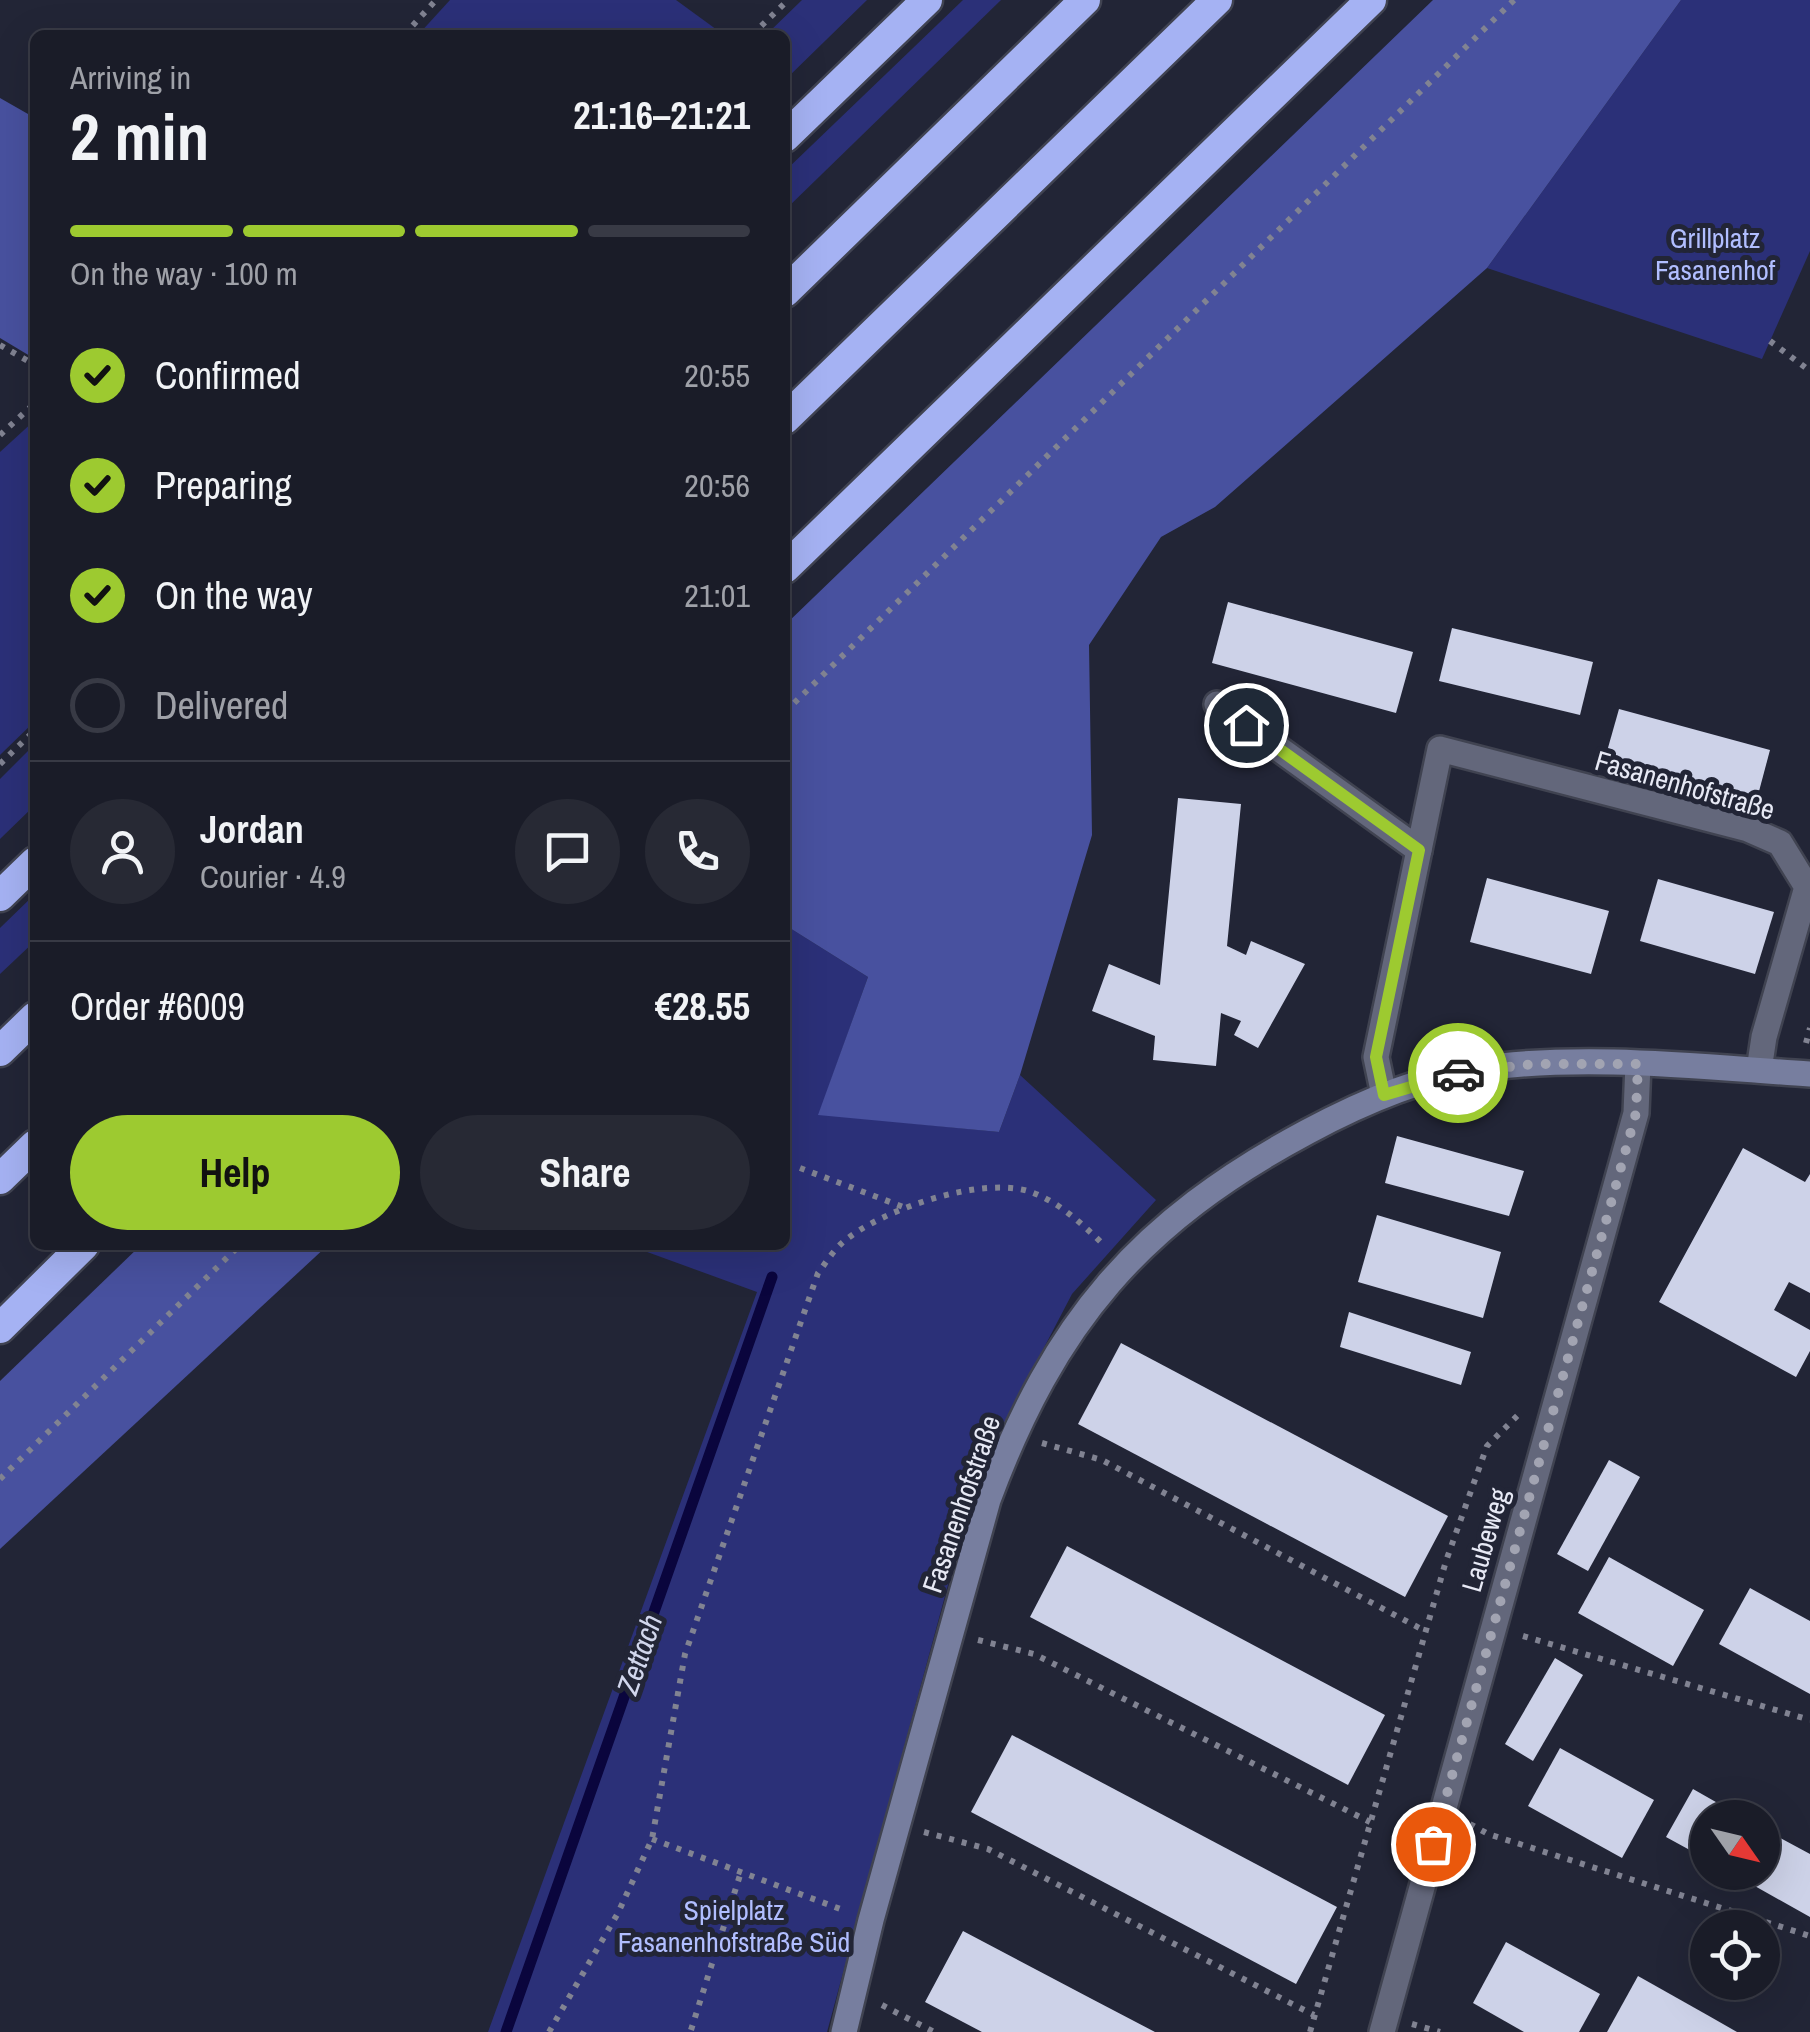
<!DOCTYPE html>
<meta charset="utf-8">
<style>
body{margin:0;font-family:"Archivo Narrow",sans-serif;background:#272934;color:#f1f3f6;height:100vh;display:flex;flex-direction:column;font-size:38px;white-space:nowrap}
*{box-sizing:border-box;margin:0}
p{font-size:32px;color:#9fa1a8}
.icon{flex:none;width:55px;height:55px;fill:none;stroke:currentColor;stroke-width:2;stroke-linecap:round;stroke-linejoin:round}
.map{position:relative;flex:1;overflow:hidden}
.side{position:absolute;left:30px;top:30px;width:760px;height:1220px;display:flex;flex-direction:column;background:#1a1c28;border-radius:15px;box-shadow:0 10px 40px #0002,0 0 0 2px #383a45}
.side>*{flex:none}
.needle{width:65px;rotate:124deg}
.fabs{position:absolute;left:1690px;top:1800px;display:grid;gap:20px}
.fabs a{display:grid;place-items:center;width:90px;height:90px;border-radius:50%;background:#1a1c28;box-shadow:0 10px 40px #0002,0 0 0 2px #383a45;font-size:50px}
.pin{position:absolute;display:grid;place-items:center;width:85px;height:85px;color:#fff;margin:-42px;border:5px solid #fff;border-radius:50%;box-shadow:0 2px 10px #0007}
.courier{position:absolute;display:grid;place-items:center;width:100px;height:100px;margin:-50px;border:8px solid #9dca30;border-radius:50%;background:#fff;color:#222;box-shadow:0 2px 12px #0007}
.overview em{font-style:normal;font-weight:800}
.overview div{display:flex;flex-direction:column-reverse}
.overview{display:flex;align-items:center;justify-content:space-between;height:170px;padding:0 40px}
h1{font-size:65px;font-weight:800;line-height:75px}
.bar{display:grid;grid-template-columns:repeat(4,1fr);gap:15px 10px;align-content:center;height:120px;padding:0 40px}
.bar i{height:12px;border-radius:8px;background:#383a45}
.bar .active{background:#9dca30}
.bar p{grid-column:span 4}
.line{display:flex;align-items:center;gap:25px;padding:0 40px;border-top:2px solid #383a45}
.line div{flex:1}
.round{display:grid;place-items:center;flex:none;width:105px;height:105px;border-radius:52px;background:#272934}
ol{padding:0 40px;list-style:none}
li{display:flex;align-items:center;gap:30px;height:110px}
li p{margin-inline-start:auto}
li .icon{padding:10px;border-radius:50%;background:#9dca30;color:#111;stroke-width:4}
li:last-child{color:#9fa1a8}
li i{width:55px;height:55px;border:5px solid #383a45;border-radius:50%}
.cta{display:flex;gap:20px;margin-top:auto;padding:20px 40px}
.cta a{flex:1;height:115px;border-radius:60px;background:#9dca30;color:#111;font-size:40px;font-weight:800;line-height:115px;text-align:center}
.cta a+a{background:#272934;color:#f1f3f6}
.map>svg:first-child{display:block}
</style>
<div class="map">
<svg width="1810" height="2032" viewBox="0 0 1810 2032">
<rect width="100%" height="100%" fill="#222536"/>
<g fill="#2b3078">
<path d="M 450,0 L 676,0 L 724,35 L 418,35 Z"/>
<path d="M 802,0 L 867,0 L 785,80 L 785,35 L 766,35 Z"/>
<path d="M 963,0 L 1001,0 L 785,210 L 785,171 Z"/>
<path d="M 1681,0 L 1810,0 L 1810,251 L 1762,359 L 1487,268 Z"/>
<path d="M 35,420 L 35,721 L 0,755 L 0,452 Z"/>
<path d="M 35,744 L 35,805 L 0,839 L 0,779 Z"/>
<path d="M 35,894 L 35,941 L 0,974 L 0,928 Z"/>
<path d="M 785,925 L 868,977 L 819,1114 L 999,1132 L 1020,1075 L 1156,1200 L 1072,1294 L 978,1474 L 827,2032 L 488,2032 L 757,1292 L 628,1245 L 785,1245 Z"/>
</g>
<g fill="#48519f">
<path d="M 1433,0 L 1681,0 L 1487,268 L 1215,507 L 1161,537 L 1089,645 L 1092,835 L 1020,1075 L 999,1132 L 818,1115 L 868,977 L 785,925 L 785,625 Z"/>
<path d="M 0,98 L 35,118 L 35,359 L 0,338 Z"/>
<path d="M 141,1245 L 328,1245 L 0,1549 L 0,1381 Z"/>
</g>
<g fill="none" stroke-linecap="round" stroke-linejoin="round">
<path stroke="#0a053d" stroke-width="11" d="M 506,2032 L 772,1277"/>
</g>
<g fill="#cdd2e8">
<path d="M 1228,602 L 1413,652 L 1396,713 L 1212,663 Z"/>
<path d="M 1452,628 L 1593,662 L 1580,715 L 1439,681 Z"/>
<path d="M 1619,709 L 1770,750 L 1754,810 L 1602,769 Z"/>
<path d="M 1178,798 L 1241,804 L 1227,946 L 1246,955 L 1251,941 L 1305,964 L 1258,1048 L 1234,1035 L 1241,1021 L 1221,1013 L 1216,1066 L 1153,1060 L 1155,1036 L 1092,1011 L 1109,964 L 1160,985 Z"/>
<path d="M 1487,878 L 1609,911 L 1591,974 L 1470,942 Z"/>
<path d="M 1658,879 L 1774,912 L 1755,974 L 1640,941 Z"/>
<path d="M 1397,1136 L 1524,1171 L 1509,1216 L 1385,1183 Z"/>
<path d="M 1743,1148 L 1805,1182 L 1810,1174 L 1810,1293 L 1789,1282 L 1774,1310 L 1810,1330 L 1810,1351 L 1796,1377 L 1659,1302 Z"/>
<path d="M 1377,1215 L 1501,1252 L 1483,1318 L 1358,1282 Z"/>
<path d="M 1349,1312 L 1471,1352 L 1461,1385 L 1340,1347 Z"/>
<path d="M 1121,1343 L 1448,1516 L 1405,1597 L 1078,1424 Z"/>
<path d="M 1609,1460 L 1640,1477 L 1588,1571 L 1557,1554 Z"/>
<path d="M 1067,1546 L 1385,1715 L 1348,1785 L 1030,1617 Z"/>
<path d="M 1609,1557 L 1704,1610 L 1673,1666 L 1578,1613 Z"/>
<path d="M 1750,1588 L 1810,1621 L 1810,1694 L 1719,1644 Z"/>
<path d="M 1555,1658 L 1583,1675 L 1533,1761 L 1505,1744 Z"/>
<path d="M 1012,1735 L 1337,1907 L 1296,1984 L 971,1812 Z"/>
<path d="M 1560,1748 L 1654,1800 L 1622,1858 L 1528,1806 Z"/>
<path d="M 1693,1789 L 1744,1818 L 1708,1818 L 1708,1860 L 1666,1837 Z"/>
<path d="M 1762,1828 L 1810,1854 L 1810,1917 L 1730,1872 L 1762,1872 Z"/>
<path d="M 963,1931 L 1090,1998 L 1155,2032 L 982,2032 L 925,2002 Z"/>
<path d="M 1506,1942 L 1600,1994 L 1579,2032 L 1524,2032 L 1473,2003 Z"/>
<path d="M 1638,1976 L 1709,2016 L 1737,2032 L 1607,2032 Z"/>
</g>
<g fill="none" stroke-linecap="round" stroke-linejoin="round">
<g stroke="#404351" stroke-width="30">
<g id="street">
<path d="M 1217,704 L 1419,850"/>
<path d="M 1384,1095 L 1376,1057 L 1440,749 L 1748,829 L 1780,843 L 1807,887 L 1764,1037 L 1759,1070"/>
<path d="M 1382,2032 L 1636,1113 L 1638,1064"/>
</g>
</g>
<g stroke="#404351" stroke-width="30">
<path id="secondary" d="M 844,2032 L 871,1920 L 988,1500 C 1054,1322 1139,1222 1307,1132 C 1359,1104 1418,1078 1477,1069 C 1584,1053 1702,1067 1810,1074"/>
</g>
<g stroke="#404351" stroke-width="35">
<g id="highway">
<path d="M 785,137 L 927,0"/>
<path d="M 785,292 L 1085,0"/>
<path d="M 785,419 L 1217,0"/>
<path d="M 785,568 L 1371,0"/>
<path d="M 0,896 L 35,862"/>
<path d="M 0,1051 L 35,1017"/>
<path d="M 0,1179 L 35,1145"/>
<path d="M 0,1328 L 84,1245"/>
</g>
</g>
<g stroke="#818392" stroke-width="6" stroke-dasharray="5 8" stroke-linecap="butt">
<path d="M 404,35 L 436,0"/>
<path d="M 752,35 L 788,0"/>
<path d="M 1770,341 L 1810,371"/>
<path d="M 0,345 L 35,365"/>
<path d="M 0,435 L 35,403"/>
<path d="M 785,712 L 1514,0"/>
<path d="M 0,764 L 35,730"/>
<path d="M 1806,1043 L 1810,1028"/>
<path d="M 800,1168 L 906,1208"/>
<path d="M 1042,1443 L 1102,1460 L 1425,1631"/>
<path d="M 0,1479 L 240,1245"/>
<path d="M 1523,1636 L 1810,1720"/>
<path d="M 978,1640 L 1034,1654 L 1370,1822"/>
<path d="M 1470,1824 L 1488,1834 L 1810,1936"/>
<path d="M 924,1832 L 988,1849 L 1314,2015"/>
<path d="M 652,1839 L 843,1910"/>
<path d="M 882,2005 L 934,2032"/>
<path d="M 1412,2024 L 1440,2032"/>
<path d="M 691,2030 L 741,1872"/>
<path d="M 549,2032 L 618,1913 L 652,1839 L 685,1654 L 818,1273 C 825,1264 833,1251 842,1243 C 879,1210 983,1175 1031,1192 C 1061,1203 1083,1225 1105,1246"/>
<path d="M 1310,2032 L 1446,1561 L 1487,1446 L 1519,1414"/>
</g>
<use href="#street" stroke="#63677b" stroke-width="25"/>
<use href="#secondary" stroke="#777e9f" stroke-width="25"/>
<use href="#highway" stroke="#a5b2f3" stroke-width="30"/>
</g>
<g fill="none" stroke-linecap="round" stroke-linejoin="round">
<path stroke="#a2a4b2" stroke-width="10" stroke-dasharray="0 18" d="M 1433,1844 L 1636,1113 L 1638,1064 L 1534,1064 L 1458,1073"/>
<path stroke="#9dca30" stroke-width="12" d="M 1246,725 L 1419,850 L 1376,1057 L 1384,1095 L 1458,1073"/>
</g>
<g text-anchor="middle" dominant-baseline="central" stroke-width="10" stroke-linejoin="round" paint-order="stroke">
<g font-size="28" fill="#b1beff" stroke="#222536">
<text x="1715" y="238">Grillplatz<tspan x="1715" dy="32">Fasanenhof</tspan></text>
<text x="734" y="1910">Spielplatz<tspan x="734" dy="32">Fasanenhofstraße Süd</tspan></text>
</g>
<g font-size="28" fill="#e7e9f5" stroke="#222536">
<text transform="translate(1685 785) rotate(16)">Fasanenhofstraße</text>
<text transform="translate(961 1504) rotate(-71)">Fasanenhofstraße</text>
<text transform="translate(1485 1540) rotate(-74)">Laubeweg</text>
</g>
<g font-size="30" font-style="italic" fill="#d2d7ed" stroke="#222536">
<text transform="translate(639 1654) rotate(-71)">Zettach</text>
</g>
</g>
</svg>
<div class="fabs">
<a><svg class="needle" viewBox="-14 -14 28 28"><path d="M0-13l5 13h-10z" fill="#e53935"/><path d="M0 13l5-13h-10z" fill="#9fa1a8"/></svg></a>
<a><svg class="icon" aria-label="locate" viewBox="0 0 24 24"><circle cx="12" cy="12" r="6"/><path d="M12 2v4M12 18v4M2 12h4M18 12h4"/></svg></a>
</div>
<div class="pin" style="left:1433px;top:1844px;background:#ea580c"><svg class="icon" aria-label="bag" viewBox="0 0 24 24"><path d="M5 8h14l-1 12H6zM9 8a3 3 0 0 1 6 0"/></svg></div>
<div class="pin" style="left:1246px;top:725px;background:#1f2937"><svg class="icon" aria-label="home" viewBox="0 0 24 24"><path d="M3 11l9-7 9 7M6 9v11h12V9"/></svg></div>
<div class="courier" style="left:1458px;top:1073px"><svg class="icon" aria-label="car" viewBox="0 0 24 24"><path d="M5 17H2v-5l4-1 3-4h7l3 4 3 1v5h-3M9 17h6M6 11h13"/><circle cx="7" cy="17" r="2"/><circle cx="17" cy="17" r="2"/></svg></div>
<section class="side">
<div class="overview"><div><h1>2 min</h1><p>Arriving in</p></div><em>21:16–21:21</em></div>
<div class="bar"><i class="active"></i><i class="active"></i><i class="active"></i><i></i><p>On the way · 100 m</p></div>
<ol>
<li><svg class="icon" aria-label="check" viewBox="0 0 24 24"><path d="M5 12l5 5 9-10"/></svg>Confirmed<p>20:55</p></li>
<li><svg class="icon" aria-label="check" viewBox="0 0 24 24"><path d="M5 12l5 5 9-10"/></svg>Preparing<p>20:56</p></li>
<li><svg class="icon" aria-label="check" viewBox="0 0 24 24"><path d="M5 12l5 5 9-10"/></svg>On the way<p>21:01</p></li>
<li><i></i>Delivered</li>
</ol>
<div class="line" style="height:180px"><a class="round"><svg class="icon" aria-label="person" viewBox="0 0 24 24"><circle cx="12" cy="8" r="4"/><path d="M4 21q1-7 8-7t8 7"/></svg></a><div><b>Jordan</b><p>Courier · 4.9</p></div><a class="round"><svg class="icon" aria-label="chat" viewBox="0 0 24 24"><path d="M4 5h16v11H9l-5 4z"/></svg></a><a class="round"><svg class="icon" aria-label="phone" viewBox="0 0 24 24"><path d="M5 4h4l2 5-3 2q2 4 5 5l2-3 5 2v4C11 20 4 13 5 4z"/></svg></a></div>
<div class="line" style="height:130px"><div>Order #6009</div><b>€28.55</b></div>
<div class="cta"><a>Help</a><a>Share</a></div>
</section>
</div>
